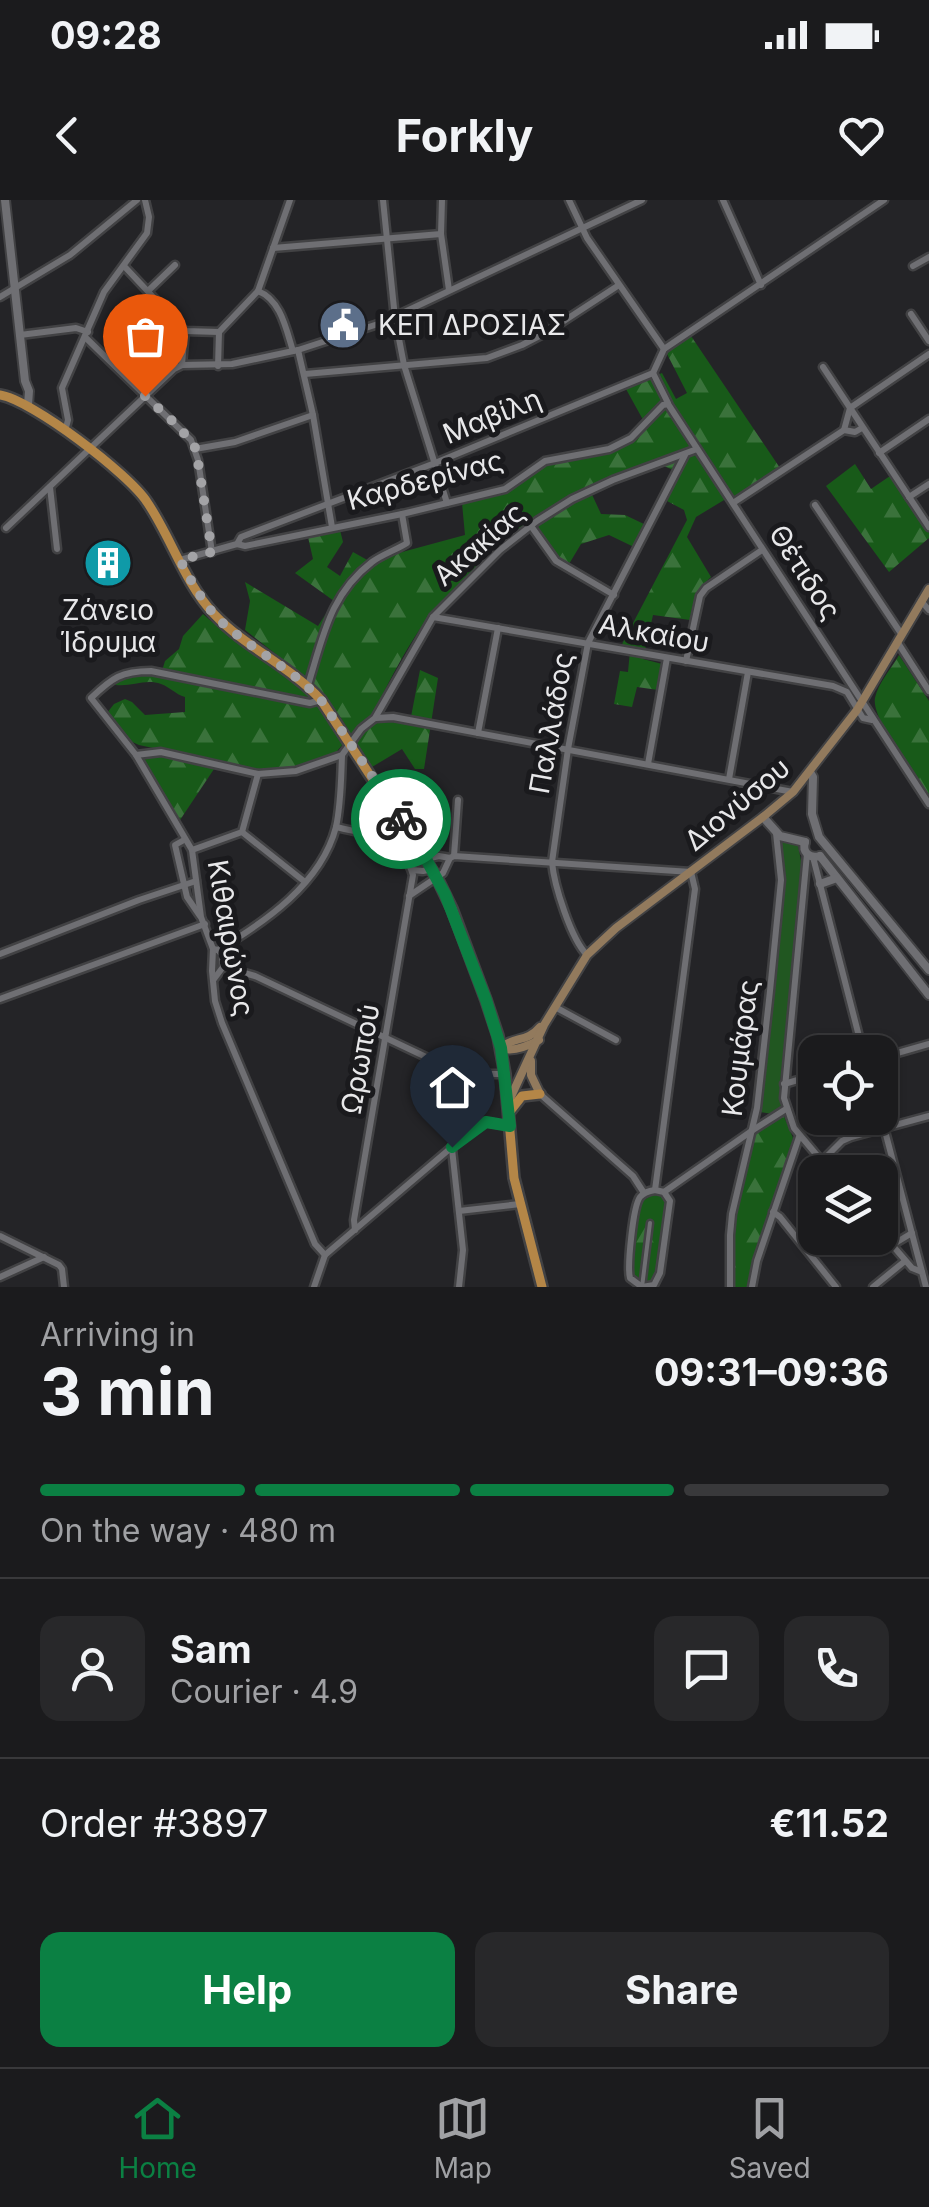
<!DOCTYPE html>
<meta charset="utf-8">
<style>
body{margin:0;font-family:Inter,sans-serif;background:#28282a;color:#f1f3f6;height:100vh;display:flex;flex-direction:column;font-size:38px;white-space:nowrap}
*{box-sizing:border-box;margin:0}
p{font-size:32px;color:#a0a1a4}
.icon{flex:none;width:55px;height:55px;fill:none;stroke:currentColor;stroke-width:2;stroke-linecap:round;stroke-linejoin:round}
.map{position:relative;height:1087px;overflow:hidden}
.side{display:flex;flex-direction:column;background:#1b1b1d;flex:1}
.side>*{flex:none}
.buttons{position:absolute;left:798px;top:835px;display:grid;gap:20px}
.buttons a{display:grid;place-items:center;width:100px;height:100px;border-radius:20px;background:#1b1b1d;box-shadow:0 2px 8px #0004,0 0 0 2px #39393b;font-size:50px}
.pin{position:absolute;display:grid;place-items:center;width:85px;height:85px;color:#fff;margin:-102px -42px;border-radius:50% 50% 50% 0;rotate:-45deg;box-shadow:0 0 10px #0007}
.pin .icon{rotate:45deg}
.courier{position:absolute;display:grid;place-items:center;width:100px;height:100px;margin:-50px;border:8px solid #0b8043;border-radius:50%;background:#fff;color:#222;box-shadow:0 2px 12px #0007}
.head em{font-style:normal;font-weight:700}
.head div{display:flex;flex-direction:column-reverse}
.head{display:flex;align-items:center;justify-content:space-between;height:170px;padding:0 40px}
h1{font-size:65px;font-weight:700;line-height:75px}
.bar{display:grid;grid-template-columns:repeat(4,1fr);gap:15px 10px;align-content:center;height:120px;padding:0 40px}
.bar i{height:12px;border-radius:8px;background:#39393b}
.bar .on{background:#0b8043}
.bar p{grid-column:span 4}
.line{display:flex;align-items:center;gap:25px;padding:0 40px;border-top:2px solid #39393b}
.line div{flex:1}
.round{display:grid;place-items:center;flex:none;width:105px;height:105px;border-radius:20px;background:#28282a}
.button{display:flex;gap:20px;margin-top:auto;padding:20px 40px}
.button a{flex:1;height:115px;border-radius:20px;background:#0b8043;color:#fff;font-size:40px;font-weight:700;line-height:115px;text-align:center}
.button a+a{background:#28282a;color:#f1f3f6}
.status{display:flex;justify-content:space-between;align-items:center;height:70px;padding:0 50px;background:#1b1b1d;direction:ltr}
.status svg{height:28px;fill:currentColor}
header{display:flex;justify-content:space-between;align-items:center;height:130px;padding:0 40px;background:#1b1b1d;font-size:45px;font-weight:700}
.tabs{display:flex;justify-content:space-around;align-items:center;height:140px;border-top:2px solid #39393b;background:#1b1b1d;font-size:28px;color:#a0a1a4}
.tabs a{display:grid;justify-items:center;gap:5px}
.tabs .on{color:#0b8043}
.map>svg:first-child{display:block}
</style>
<div class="status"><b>09:28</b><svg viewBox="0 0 49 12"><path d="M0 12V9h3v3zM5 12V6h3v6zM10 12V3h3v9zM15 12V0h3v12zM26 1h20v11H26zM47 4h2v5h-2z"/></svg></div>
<header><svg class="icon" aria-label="back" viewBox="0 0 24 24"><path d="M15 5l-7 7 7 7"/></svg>Forkly<svg class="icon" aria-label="heart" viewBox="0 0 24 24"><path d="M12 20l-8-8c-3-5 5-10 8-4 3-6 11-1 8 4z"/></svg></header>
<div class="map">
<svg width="929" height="1087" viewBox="0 0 929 1087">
<defs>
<pattern id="forest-firs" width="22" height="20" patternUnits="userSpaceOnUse" patternTransform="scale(2.5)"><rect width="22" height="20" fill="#185a19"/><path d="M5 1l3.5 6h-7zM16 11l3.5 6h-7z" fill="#3a723b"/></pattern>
</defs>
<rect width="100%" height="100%" fill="#242427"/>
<g fill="url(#forest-firs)">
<path d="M 691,136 L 780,268 L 733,300 L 729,297 L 696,317 L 687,337 L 711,377 C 696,390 693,401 690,420 L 653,415 L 643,459 L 662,464 L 658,490 L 637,487 L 632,507 L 614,504 L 620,471 L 628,472 L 630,451 L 620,448 L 687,320 L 684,310 L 667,301 L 680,273 L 664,266 L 660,258 L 588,286 L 601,314 L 625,315 L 646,325 L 634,347 L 609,335 L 581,344 L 569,364 L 549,355 L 538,327 L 532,321 C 496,349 459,381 429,417 C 410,440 383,491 372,519 L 375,523 L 392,519 L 410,522 L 420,470 L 438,478 L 424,569 L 415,569 L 402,549 L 372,567 L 341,518 L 314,484 L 245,430 L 250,401 L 245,382 L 318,426 L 334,401 L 295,373 L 313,359 L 308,337 L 340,330 L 343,342 L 327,367 L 340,376 L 353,352 L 369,361 L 465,335 L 462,303 L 506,292 L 550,264 L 584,259 L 608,252 L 630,241 L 647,227 L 626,189 L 662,173 L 676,199 L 687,193 L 666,152 Z"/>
<path d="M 855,264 L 871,289 L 890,276 L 929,333 L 929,338 L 889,372 L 826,286 Z"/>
<path d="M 203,414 C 237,445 282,464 312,498 L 162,471 L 165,461 L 179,449 L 183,436 Z"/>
<path d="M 899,455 L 929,501 L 929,597 C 916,577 871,519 875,498 C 878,483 892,468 899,455 Z"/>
<path d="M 137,474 L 170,478 L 307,505 L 318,505 L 344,543 L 331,558 L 294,569 L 262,571 L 139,545 L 128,540 L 107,513 L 114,504 L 125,499 L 132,502 L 145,515 L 185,512 L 185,497 C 175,494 170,487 161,484 C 146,478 131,487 116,485 L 114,481 L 124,476 Z"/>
<path d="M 158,555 L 216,566 L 178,623 L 142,557 Z"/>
<path d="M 783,914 L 793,938 L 750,1074 L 749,1087 L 733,1087 L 732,1026 L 755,930 Z"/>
<path d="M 656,993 L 662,994 L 667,1001 L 657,1071 L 654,1079 L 643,1084 L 634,1078 L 630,1066 L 638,1011 L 642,1001 Z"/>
</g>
<path fill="#215721" d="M 780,640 L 798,645 L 803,671 L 780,884 L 781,908 L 772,914 L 760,912 L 784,689 Z"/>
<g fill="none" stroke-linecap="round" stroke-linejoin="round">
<g stroke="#424244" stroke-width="9">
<path id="pedestrian" d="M 642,1087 L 650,1023"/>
</g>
<g stroke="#424244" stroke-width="11">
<g id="minor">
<path d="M 383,0 L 395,118 L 404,165 L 447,303"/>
<path d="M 442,0 L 441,34 L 449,90"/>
<path d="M 569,0 L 587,38 L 664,149"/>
<path d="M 723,0 L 761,85"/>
<path d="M 273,48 L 441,34"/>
<path d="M 124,66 L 185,131 L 219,132"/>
<path d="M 913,66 L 929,57"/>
<path d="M 148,91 L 175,65"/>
<path d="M 258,91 C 281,100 286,129 293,151"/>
<path d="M 0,97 L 70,55 L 137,0"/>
<path d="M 911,114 L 929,141"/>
<path d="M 219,132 L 258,91 L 290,0"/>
<path d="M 20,135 L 76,128 L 88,132"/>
<path d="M 86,138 L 191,240 L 198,260 L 212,352"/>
<path d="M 298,150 L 313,215 L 332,327"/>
<path d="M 182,164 L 185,131"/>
<path d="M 218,166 L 219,132"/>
<path d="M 823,167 L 929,327"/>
<path d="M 653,173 L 664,149 L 884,0"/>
<path d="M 653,173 L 668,203"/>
<path d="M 305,174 L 487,158 L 522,145 L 547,132 L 619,85"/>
<path d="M 844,230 L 850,208 L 929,154"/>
<path d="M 65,231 L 68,220 L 62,188 L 104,92 L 147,33 L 149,17 L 145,0"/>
<path d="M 195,249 L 235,242 L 313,215"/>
<path d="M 879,253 L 929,219"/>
<path d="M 50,287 L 57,349"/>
<path d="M 909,297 L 929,284"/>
<path d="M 733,303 L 844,230 L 855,232 L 862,228"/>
<path d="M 815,305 L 902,435"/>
<path d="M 531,326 L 556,361 L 614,395"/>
<path d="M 6,328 L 174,169 L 182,165 L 232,164 L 298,150 L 381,123 L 642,0"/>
<path d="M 237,344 L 245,346 L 402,314 L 505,289 L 545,261 L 609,249 L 631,238 L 663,205 L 668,204 L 929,604"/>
<path d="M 180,360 L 237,344 L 241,337 L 435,263 L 653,173"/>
<path d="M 921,401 L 929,410"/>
<path d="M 433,417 L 833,486 L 847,492 L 863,518 L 872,520"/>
<path d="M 898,443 L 929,491"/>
<path d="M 686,461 L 700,396 L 706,388 L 762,350"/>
<path d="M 308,485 C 323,437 330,394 372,362 C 383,354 396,350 407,343 L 402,314"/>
<path d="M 321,500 L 310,503 L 151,471 C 121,471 112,478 91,498 L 136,555 L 192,650 L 201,717 L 213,749 L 212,771 L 215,801 L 222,823 L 315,1044 L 325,1055"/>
<path d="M 376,518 L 393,517 L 793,592"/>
<path d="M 478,533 L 498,428"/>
<path d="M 136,555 L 161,552 L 258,574 L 296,571 L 342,555 L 361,529 L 375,518 L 433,417 L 500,350 L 537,321 L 572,299 L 613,280 L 697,249"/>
<path d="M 648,564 L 667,458"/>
<path d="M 729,579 L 748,472"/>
<path d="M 336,627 C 372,636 400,634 413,675 L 354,1020 L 355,1030"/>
<path d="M 242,632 L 305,682"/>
<path d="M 184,640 L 175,645 L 187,697 L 200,716"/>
<path d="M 192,650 L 242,632 L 258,574"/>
<path d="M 807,654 L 784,898 L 794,928 L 831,972"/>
<path d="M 454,656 L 458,600"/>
<path d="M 813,657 L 863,852"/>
<path d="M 426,659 L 439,656 L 450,658 L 454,656 L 691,672 L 695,689 L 655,990"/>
<path d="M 412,670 L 423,671 L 432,669"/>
<path d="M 409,696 L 443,673 L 450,658"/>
<path d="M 213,749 L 218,750 C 265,722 321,684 336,627 C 341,604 341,580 342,556"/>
<path d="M 0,754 L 139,700 L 196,681"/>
<path d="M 587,755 C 571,739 554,685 552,662 L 568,549 L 588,443 L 685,255"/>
<path d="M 223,767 L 255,776 L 462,874 L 505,874"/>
<path d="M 214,779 L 223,767 L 222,755 L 218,750"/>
<path d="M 0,799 L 205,724"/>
<path d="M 555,807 L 616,840"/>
<path d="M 880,858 L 929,844"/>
<path d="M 784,884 L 815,875"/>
<path d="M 540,894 L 633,976 L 644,993"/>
<path d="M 880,912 L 926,1087"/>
<path d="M 452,949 L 463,1050 L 459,1087"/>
<path d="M 821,962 L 842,941 L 851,937 L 929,916"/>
<path d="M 655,990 L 664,992 L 670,1001 L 660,1073 L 654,1085 L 642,1087 L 630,1078 C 627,1067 633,1006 640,997 C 644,992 649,991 655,990 Z"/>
<path d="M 664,992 L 753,930 L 786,909"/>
<path d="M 459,1011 L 520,1004"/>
<path d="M 773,1012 L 780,1017 L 836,1087"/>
<path d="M 880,1031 L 912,1068 L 922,1072"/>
<path d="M 0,1036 L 59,1065 L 62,1069 L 64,1087"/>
<path d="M 892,1045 L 912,1033"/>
<path d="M 0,1077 L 44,1057"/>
<path d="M 314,1087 L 325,1055 L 452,947 L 485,922 L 510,926"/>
<path d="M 730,1087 L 730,1035 L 732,1014 L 757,908 L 770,791 L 781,680 L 776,633"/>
<path d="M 752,1087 L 757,1061 L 799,937"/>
<path d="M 873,1087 L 905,1061"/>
</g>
</g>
<g stroke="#424244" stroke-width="12">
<g id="tertiary">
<path d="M 5,0 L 25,181 L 29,191 L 28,205"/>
<path d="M 810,572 L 813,577 L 812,614 L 819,637 L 929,770"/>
<path d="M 763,617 L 780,636 L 805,642"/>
<path d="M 805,642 C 802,652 809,659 820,656"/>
<path d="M 820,656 L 929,795"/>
<path d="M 820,684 L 837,678"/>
</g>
</g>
<g stroke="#424244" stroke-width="12">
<g id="secondary">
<path d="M 501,848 C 513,836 527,843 540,827"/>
<path d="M 501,848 C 512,852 528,846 539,840"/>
<path d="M 531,861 L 531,875 L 540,894"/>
<path d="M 509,901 L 544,825 L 587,755 L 616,728 L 763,617 L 793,592 L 857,510 L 929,389"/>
</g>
</g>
<g stroke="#424244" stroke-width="14">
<g id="primary">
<path d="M 0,195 C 32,200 129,274 147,302 C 171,337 184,382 214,414 C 245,447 290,466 321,500 L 437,678 L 452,709 L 486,800 L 498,836 L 505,874 L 514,978 L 542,1087"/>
<path d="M 511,910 L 522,896 L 540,894"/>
</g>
</g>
<use href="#pedestrian" stroke="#6f6f73" stroke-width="4"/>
<use href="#minor" stroke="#6f6f73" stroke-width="6"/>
<use href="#tertiary" stroke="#6f6f73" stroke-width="8"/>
<use href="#secondary" stroke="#927a5d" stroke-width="8"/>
<use href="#primary" stroke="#b48647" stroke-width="9"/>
</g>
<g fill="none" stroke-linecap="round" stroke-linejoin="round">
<path stroke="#a3a3a6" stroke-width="10" stroke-dasharray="0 18" d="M 145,196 L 180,228 L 196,249 L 212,352 L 180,360 C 193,384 205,408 226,426 C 257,452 293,470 321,500 L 401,619"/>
<path stroke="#0b8043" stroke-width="12" d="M 401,619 L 426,659 L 445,694 L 486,800 L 501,848 L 510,926 L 486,922 L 452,947"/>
</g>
<defs>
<g id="civic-disc" transform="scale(2.5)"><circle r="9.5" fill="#5c6f8a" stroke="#1a1a1d"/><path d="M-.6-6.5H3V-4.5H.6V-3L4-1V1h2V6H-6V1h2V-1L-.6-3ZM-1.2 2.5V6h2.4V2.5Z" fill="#fff"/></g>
<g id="building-disc" transform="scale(2.5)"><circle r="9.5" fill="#0f9aa8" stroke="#1a1a1d"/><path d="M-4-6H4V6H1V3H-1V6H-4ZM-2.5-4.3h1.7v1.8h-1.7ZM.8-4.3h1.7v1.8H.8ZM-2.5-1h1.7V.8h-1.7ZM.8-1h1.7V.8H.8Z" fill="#fff"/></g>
</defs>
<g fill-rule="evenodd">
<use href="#civic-disc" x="343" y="125"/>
<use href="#building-disc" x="108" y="363"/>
</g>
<g text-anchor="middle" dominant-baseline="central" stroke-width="10" stroke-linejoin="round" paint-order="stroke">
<g font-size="28" fill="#e8e8ea" stroke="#1a1a1d" text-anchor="start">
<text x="378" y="125">ΚΕΠ ΔΡΟΣΙΑΣ</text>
<text x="108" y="410" text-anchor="middle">Ζάνειο<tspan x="108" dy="32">Ίδρυμα</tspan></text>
</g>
<g font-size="28" fill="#e8e8ea" stroke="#1a1a1d">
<text transform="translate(492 216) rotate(-22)">Μαβίλη</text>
<text transform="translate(425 280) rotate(-15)">Καρδερίνας</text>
<text transform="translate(479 344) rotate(-41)">Ακακίας</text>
<text transform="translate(805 372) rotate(57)">Θέτιδος</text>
<text transform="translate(654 433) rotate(10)">Αλκαίου</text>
<text transform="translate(551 523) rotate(-80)">Παλλάδος</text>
<text transform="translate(737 604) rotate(-40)">Διονύσου</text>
<text transform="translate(231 738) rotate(80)">Κιθαιρώνος</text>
<text transform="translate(740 848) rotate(-83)">Κουμάρας</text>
<text transform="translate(360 859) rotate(-80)">Ωρωπού</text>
</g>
</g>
</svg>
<div class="buttons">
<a><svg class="icon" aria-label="locate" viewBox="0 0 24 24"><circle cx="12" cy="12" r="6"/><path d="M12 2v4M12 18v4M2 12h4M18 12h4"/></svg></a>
<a><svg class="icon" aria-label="layers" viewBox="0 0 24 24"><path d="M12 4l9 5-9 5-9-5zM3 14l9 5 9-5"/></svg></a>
</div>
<div class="pin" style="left:145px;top:196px;background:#ea580c"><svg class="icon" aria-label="bag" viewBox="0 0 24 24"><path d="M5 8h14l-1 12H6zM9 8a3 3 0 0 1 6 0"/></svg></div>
<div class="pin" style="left:452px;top:947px;background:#1f2937"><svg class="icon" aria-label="home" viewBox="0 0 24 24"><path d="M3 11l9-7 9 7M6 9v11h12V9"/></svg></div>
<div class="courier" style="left:401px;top:619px"><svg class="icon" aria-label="bike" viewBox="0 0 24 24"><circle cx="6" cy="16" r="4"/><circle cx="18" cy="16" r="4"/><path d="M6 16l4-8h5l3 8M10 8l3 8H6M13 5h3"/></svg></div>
</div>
<section class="side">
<div class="head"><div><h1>3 min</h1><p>Arriving in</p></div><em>09:31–09:36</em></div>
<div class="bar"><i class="on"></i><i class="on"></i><i class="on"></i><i></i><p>On the way · 480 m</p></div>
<div class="line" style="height:180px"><a class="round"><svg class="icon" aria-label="person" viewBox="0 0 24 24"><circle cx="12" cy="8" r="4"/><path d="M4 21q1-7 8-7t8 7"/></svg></a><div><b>Sam</b><p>Courier · 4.9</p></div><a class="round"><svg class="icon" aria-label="chat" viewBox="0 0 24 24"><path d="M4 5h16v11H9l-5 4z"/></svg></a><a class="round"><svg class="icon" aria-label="phone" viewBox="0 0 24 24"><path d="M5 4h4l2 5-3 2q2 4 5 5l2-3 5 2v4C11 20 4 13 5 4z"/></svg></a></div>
<div class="line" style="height:130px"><div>Order #3897</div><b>€11.52</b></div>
<div class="button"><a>Help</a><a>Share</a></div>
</section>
<nav class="tabs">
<a class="on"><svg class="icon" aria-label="home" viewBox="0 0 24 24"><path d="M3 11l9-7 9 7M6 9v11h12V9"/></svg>Home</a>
<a><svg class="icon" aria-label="map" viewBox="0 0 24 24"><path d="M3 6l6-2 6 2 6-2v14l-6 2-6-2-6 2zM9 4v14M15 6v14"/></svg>Map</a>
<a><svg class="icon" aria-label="saved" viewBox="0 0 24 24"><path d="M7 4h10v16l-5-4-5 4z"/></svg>Saved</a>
</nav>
